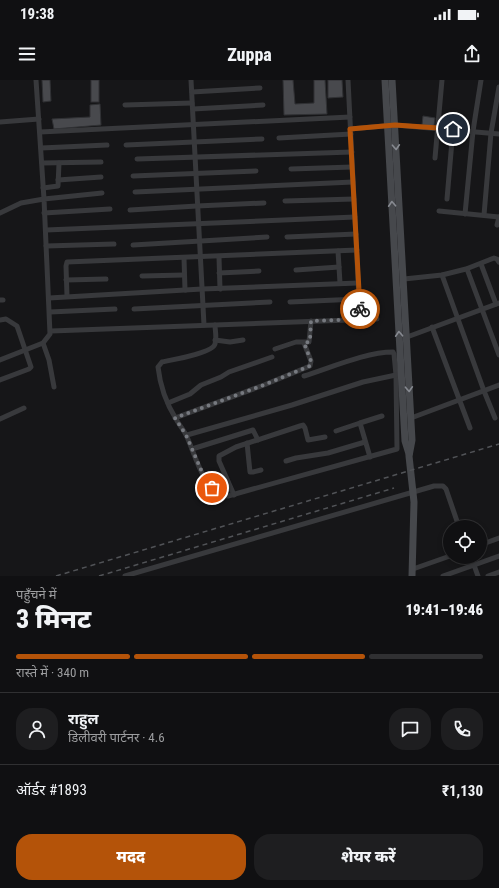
<!DOCTYPE html>
<html lang="hi">
<meta charset="utf-8">
<style>
body{margin:0;font-family:"Roboto Condensed","Noto Sans Devanagari",sans-serif;background:#1e1e20;color:#f1f3f6;height:100vh;display:flex;flex-direction:column;font-size:15px;white-space:nowrap}
*{box-sizing:border-box;margin:0}
p{font-size:13px;color:#9c9d9f}
.icon{flex:none;width:22px;height:22px;fill:none;stroke:currentColor;stroke-width:2;stroke-linecap:round;stroke-linejoin:round}
.map{position:relative;height:496px;overflow:hidden}
.drawer{display:flex;flex-direction:column;background:#101012;flex:1}
.drawer>*{flex:none}
.fabs{position:absolute;left:443px;top:440px;display:grid;gap:8px}
.fabs a{display:grid;place-items:center;width:44px;height:44px;border-radius:50%;background:#101012;box-shadow:0 2px 6px #0003,0 0 0 1px #303032;font-size:20px}
.pin{position:absolute;display:grid;place-items:center;width:34px;height:34px;color:#fff;margin:-17px;border:2px solid #fff;border-radius:50%;box-shadow:0 1px 4px #0007}
.courier{position:absolute;display:grid;place-items:center;width:40px;height:40px;margin:-20px;border:3px solid #b45309;border-radius:50%;background:#fff;color:#222;box-shadow:0 1px 5px #0007}
.headline em{font-style:normal;font-weight:800}
.headline div{display:flex;flex-direction:column-reverse}
.headline{display:flex;align-items:center;justify-content:space-between;height:68px;padding:0 16px}
h1{font-size:26px;font-weight:800;line-height:30px}
.bar{display:grid;grid-template-columns:repeat(4,1fr);gap:6px 4px;align-content:center;height:48px;padding:0 16px}
.bar i{height:5px;border-radius:3px;background:#303032}
.bar .on{background:#b45309}
.bar p{grid-column:span 4}
.line{display:flex;align-items:center;gap:10px;padding:0 16px;border-top:1px solid #303032}
.line div{flex:1}
.round{display:grid;place-items:center;flex:none;width:42px;height:42px;border-radius:16px;background:#1e1e20}
.cta{display:flex;gap:8px;margin-top:auto;padding:8px 16px}
.cta a{flex:1;height:46px;border-radius:16px;background:#b45309;color:#fff;font-size:16px;font-weight:800;line-height:46px;text-align:center}
.cta a+a{background:#1e1e20;color:#f1f3f6}
.status{display:flex;justify-content:space-between;align-items:center;height:28px;padding:0 20px;background:#101012;direction:ltr}
.status svg{height:11px;fill:currentColor}
header{display:flex;justify-content:space-between;align-items:center;height:52px;padding:0 16px;background:#101012;font-size:18px;font-weight:800}
.map>svg:first-child{display:block}
</style>
<div class="status"><b>19:38</b><svg viewBox="0 0 49 12"><path d="M0 12V9h3v3zM5 12V6h3v6zM10 12V3h3v9zM15 12V0h3v12zM26 1h20v11H26zM47 4h2v5h-2z"/></svg></div>
<header><svg class="icon" aria-label="menu" viewBox="0 0 24 24"><path d="M4 6h16M4 12h16M4 18h16"/></svg>Zuppa<svg class="icon" aria-label="share" viewBox="0 0 24 24"><path d="M12 15V3M7 8l5-5 5 5M5 13v7h14v-7"/></svg></header>
<div class="map">
<svg width="499" height="496" viewBox="0 0 499 496">
<rect width="100%" height="100%" fill="#161618"/>
<g fill="#48494d" stroke="#303134">
<path d="M 42,0 L 50,0 L 51,21 L 43,22 Z"/>
<rect x="91" y="0" width="8" height="22"/>
<path d="M 283,0 L 293,0 L 295,24 L 314,23 L 314,0 L 325,0 L 327,34 L 284,35 Z"/>
<path d="M 328,0 L 342,0 L 343,17 L 328,18 Z"/>
<path d="M 100,24 L 101,45 L 54,49 L 52,39 L 90,37 L 90,25 Z"/>
<path d="M 423,36 L 435,38 L 434,46 L 422,45 Z"/>
</g>
<g fill="none" stroke-linecap="round" stroke-linejoin="round">
<g stroke="#38393c" stroke-width="5">
<path d="M 191,0 L 204,245"/>
<path d="M 348,0 L 360,239"/>
<path d="M 192,12 L 260,8"/>
<path d="M 125,25 L 192,23"/>
<path d="M 193,29 L 263,25"/>
<path d="M 0,42 L 39,39"/>
<path d="M 350,49 L 395,45 L 499,54"/>
<path d="M 40,52 L 350,37"/>
<path d="M 279,58 L 351,54"/>
<path d="M 126,65 L 262,59"/>
<path d="M 41,68 L 107,65"/>
<path d="M 435,78 L 442,0"/>
<path d="M 137,79 L 352,72"/>
<path d="M 42,83 L 101,82"/>
<path d="M 291,89 L 352,87"/>
<path d="M 133,96 L 256,91"/>
<path d="M 58,100 L 101,97"/>
<path d="M 43,108 L 58,106 L 59,83"/>
<path d="M 135,112 L 353,102"/>
<path d="M 447,119 L 453,49"/>
<path d="M 285,121 L 354,119"/>
<path d="M 130,130 L 197,126 L 264,123"/>
<path d="M 439,131 L 499,137"/>
<path d="M 0,133 L 21,123 L 44,119 L 36,0"/>
<path d="M 44,133 L 110,129"/>
<path d="M 465,134 L 473,51 L 481,0"/>
<path d="M 484,135 L 491,53 L 499,7"/>
<path d="M 497,145 L 499,137"/>
<path d="M 46,150 L 355,137"/>
<path d="M 287,157 L 356,154"/>
<path d="M 133,165 L 267,157"/>
<path d="M 46,166 L 114,164"/>
<path d="M 338,171 L 340,203"/>
<path d="M 219,177 L 220,209"/>
<path d="M 184,178 L 185,210"/>
<path d="M 481,184 L 496,224"/>
<path d="M 467,189 L 499,275"/>
<path d="M 296,190 L 339,187"/>
<path d="M 219,193 L 259,191"/>
<path d="M 442,195 L 484,311 L 495,338"/>
<path d="M 142,196 L 184,195"/>
<path d="M 404,199 L 442,195 L 466,189 L 494,178 L 497,179 L 499,182"/>
<path d="M 66,200 L 106,199"/>
<path d="M 67,216 L 66,186 L 67,182 L 357,170"/>
<path d="M 49,218 L 202,209 L 358,203"/>
<path d="M 0,220 L 3,220"/>
<path d="M 290,222 L 359,219"/>
<path d="M 134,229 L 270,222"/>
<path d="M 50,232 L 115,229"/>
<path d="M 0,240 L 6,239 L 17,246 L 31,287 L 29,289 L 0,300"/>
<path d="M 215,245 C 215,250 217,258 215,264 C 213,273 171,280 162,282 L 158,287 C 160,305 166,323 176,339 C 179,345 184,350 187,357 C 195,374 205,416 228,416 L 397,369 L 396,295 L 394,274 L 393,272 C 366,272 330,288 304,296"/>
<path d="M 432,247 L 470,348"/>
<path d="M 51,251 L 377,239"/>
<path d="M 407,257 L 499,223"/>
<path d="M 215,260 L 230,262 L 243,260"/>
<path d="M 43,263 L 49,280 L 54,307"/>
<path d="M 275,269 L 296,262 L 309,262 L 311,241"/>
<path d="M 0,280 L 43,263 L 50,254 L 44,119 L 102,113"/>
<path d="M 168,323 L 190,314 L 201,305 L 221,297 L 229,292 L 272,277"/>
<path d="M 175,338 L 264,305 L 310,286 L 311,281 L 304,263"/>
<path d="M 411,338 L 499,305"/>
<path d="M 0,339 L 24,328"/>
<path d="M 360,343 L 382,336"/>
<path d="M 336,351 L 360,343 L 370,377"/>
<path d="M 187,355 L 292,325 L 363,302 L 396,295"/>
<path d="M 247,363 L 250,392 L 253,392 L 261,390"/>
<path d="M 192,369 L 253,350 L 258,360"/>
<path d="M 286,381 L 296,378 L 328,373 L 365,362"/>
<path d="M 234,415 L 219,381 L 219,376 L 236,367 L 300,346 L 303,345 L 305,348 L 308,360 L 325,357"/>
<path d="M 480,465 L 499,458"/>
<path d="M 471,477 L 478,496"/>
<path d="M 413,489 L 450,476"/>
<path d="M 125,496 L 434,406 L 443,406 L 446,409 L 459,447"/>
<path d="M 443,496 L 499,476"/>
<path d="M 488,496 L 499,492"/>
</g>
<g stroke="#46484c" stroke-width="7">
<path d="M 385,0 L 405,361 L 409,374"/>
<path d="M 392,0 L 412,360 L 409,376 L 414,422 L 412,496"/>
</g>
<g stroke="#515357" stroke-width="1.5" stroke-dasharray="5 4" stroke-linecap="butt">
<path d="M 56,496 L 499,364"/>
<path d="M 99,496 L 394,408"/>
</g>
</g>
<defs><path id="oneway-chevron" d="M-2-3.5L2.5 0L-2 3.5" fill="none" stroke-width="1.6" stroke-linecap="round" stroke-linejoin="round"/></defs>
<g stroke="#878a91">
<use href="#oneway-chevron" transform="translate(396 67) rotate(87)"/>
<use href="#oneway-chevron" transform="translate(392 124) rotate(-93)"/>
<use href="#oneway-chevron" transform="translate(399 254) rotate(-93)"/>
<use href="#oneway-chevron" transform="translate(409 309) rotate(87)"/>
</g>
<g fill="none" stroke-linecap="round" stroke-linejoin="round">
<path stroke="#76797f" stroke-width="4" stroke-dasharray="0 7.2" d="M 212,408 L 202,392 L 186,355 L 175,338 L 264,305 L 310,286 L 311,281 L 304,263 L 309,262 L 310,260 L 311,241 L 360,239 L 360,229"/>
<path stroke="#b45309" stroke-width="5" d="M 360,229 L 350,49 L 395,45 L 453,49"/>
</g>
</svg>
<div class="fabs">
<a><svg class="icon" aria-label="locate" viewBox="0 0 24 24"><circle cx="12" cy="12" r="6"/><path d="M12 2v4M12 18v4M2 12h4M18 12h4"/></svg></a>
</div>
<div class="pin" style="left:212px;top:408px;background:#ea580c"><svg class="icon" aria-label="bag" viewBox="0 0 24 24"><path d="M5 8h14l-1 12H6zM9 8a3 3 0 0 1 6 0"/></svg></div>
<div class="pin" style="left:453px;top:49px;background:#1f2937"><svg class="icon" aria-label="home" viewBox="0 0 24 24"><path d="M3 11l9-7 9 7M6 9v11h12V9"/></svg></div>
<div class="courier" style="left:360px;top:229px"><svg class="icon" aria-label="bike" viewBox="0 0 24 24"><circle cx="6" cy="16" r="4"/><circle cx="18" cy="16" r="4"/><path d="M6 16l4-8h5l3 8M10 8l3 8H6M13 5h3"/></svg></div>
</div>
<section class="drawer">
<div class="headline"><div><h1>3 मिनट</h1><p>पहुँचने में</p></div><em>19:41–19:46</em></div>
<div class="bar"><i class="on"></i><i class="on"></i><i class="on"></i><i></i><p>रास्ते में · 340 m</p></div>
<div class="line" style="height:72px"><a class="round"><svg class="icon" aria-label="person" viewBox="0 0 24 24"><circle cx="12" cy="8" r="4"/><path d="M4 21q1-7 8-7t8 7"/></svg></a><div><b>राहुल</b><p>डिलीवरी पार्टनर · 4.6</p></div><a class="round"><svg class="icon" aria-label="chat" viewBox="0 0 24 24"><path d="M4 5h16v11H9l-5 4z"/></svg></a><a class="round"><svg class="icon" aria-label="phone" viewBox="0 0 24 24"><path d="M5 4h4l2 5-3 2q2 4 5 5l2-3 5 2v4C11 20 4 13 5 4z"/></svg></a></div>
<div class="line" style="height:52px"><div>ऑर्डर #1893</div><b>₹1,130</b></div>
<div class="cta"><a>मदद</a><a>शेयर करें</a></div>
</section>
